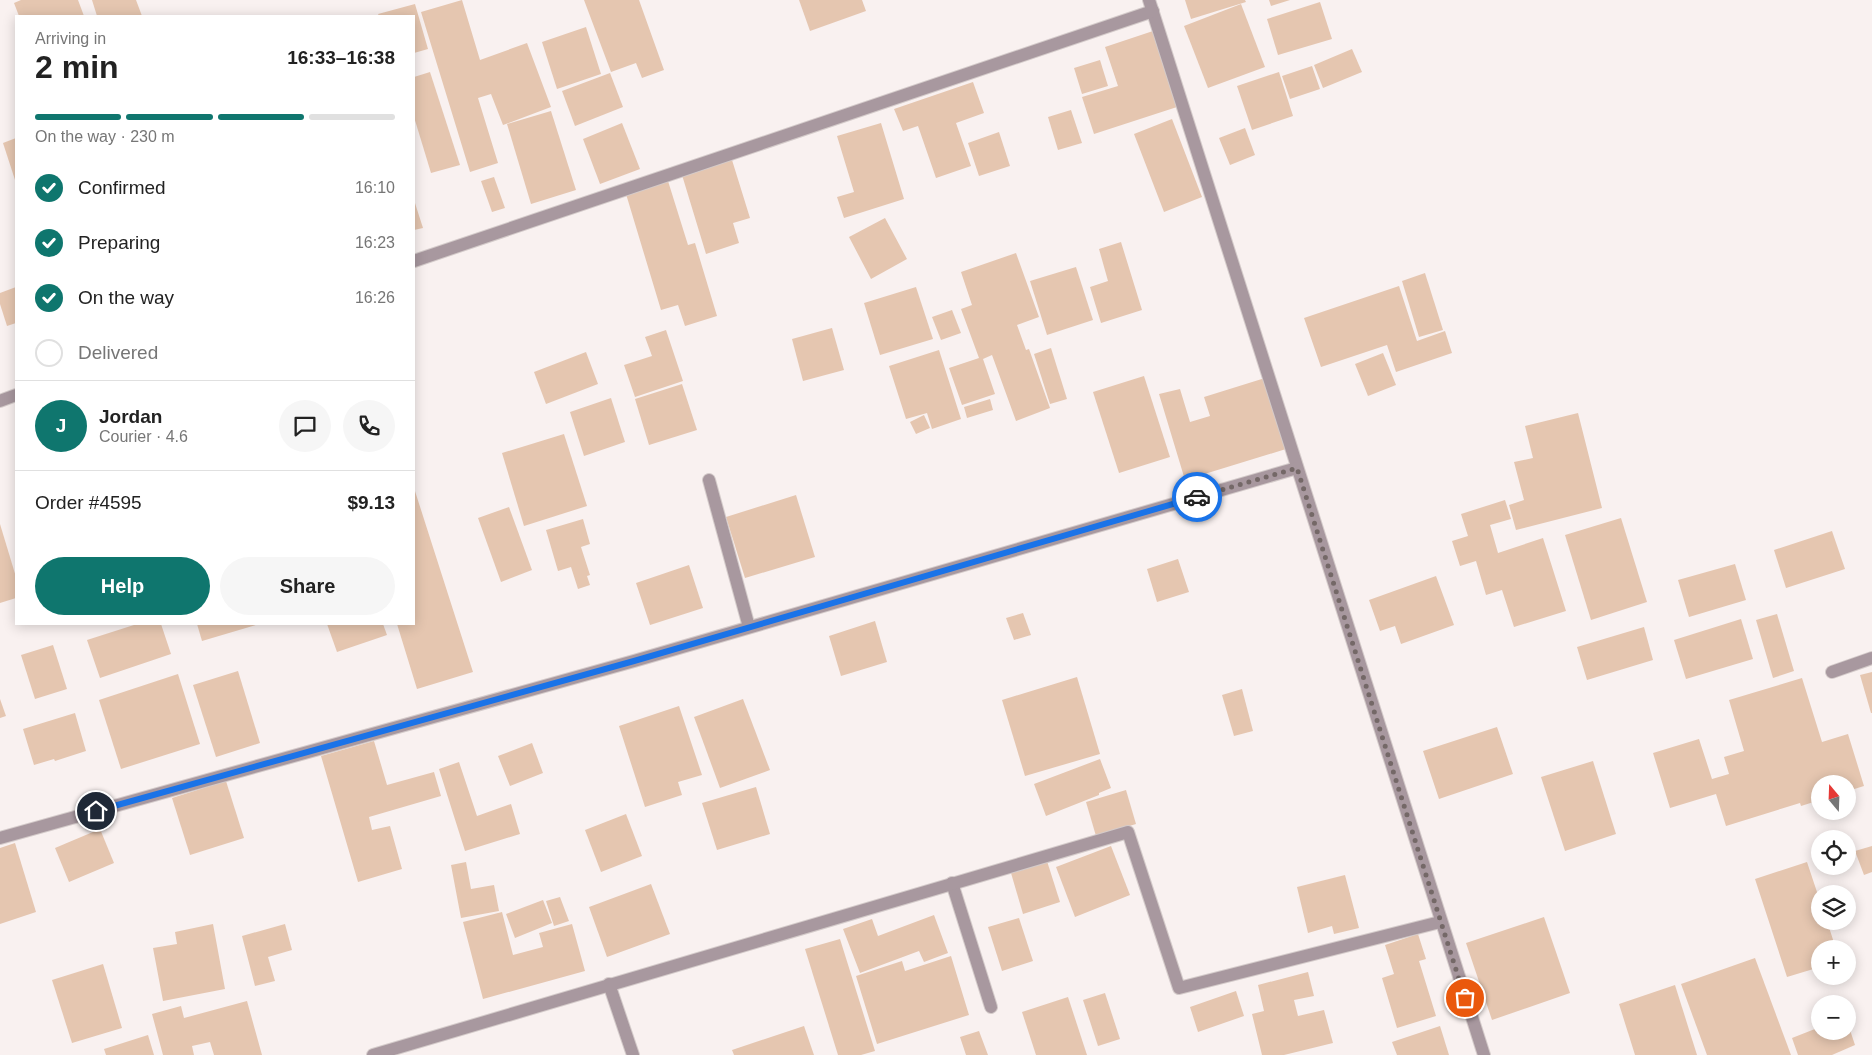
<!DOCTYPE html>
<meta charset="utf-8">
<style>
body{margin:0;font-family:Arial,sans-serif;background:#f6f6f6;color:#222;height:100vh;display:flex;flex-direction:column;font-size:19px;white-space:nowrap}
*{box-sizing:border-box;margin:0}
p{font-size:16px;color:#767676}
.icon{flex:none;width:28px;height:28px;fill:none;stroke:currentColor;stroke-width:2;stroke-linecap:round;stroke-linejoin:round}
.map{position:relative;flex:1;overflow:hidden}
.panel{position:absolute;left:15px;top:15px;width:400px;height:610px;display:flex;flex-direction:column;background:#fff;border-radius:0px;box-shadow:0 2px 12px #0003}
.panel>*{flex:none}
.needle{width:32px;rotate:341deg}
.tools{position:absolute;left:1811px;top:775px;display:grid;gap:10px}
.tools a{display:grid;place-items:center;width:45px;height:45px;border-radius:50%;background:#fff;box-shadow:0 2px 12px #0003;font-size:25px}
.pin{position:absolute;display:grid;place-items:center;width:42px;height:42px;color:#fff;margin:-21px;border:2px solid #fff;border-radius:50%;box-shadow:0 1px 5px #0007}
.courier{position:absolute;display:grid;place-items:center;width:50px;height:50px;margin:-25px;border:4px solid #1a73e8;border-radius:50%;background:#fff;color:#222;box-shadow:0 1px 6px #0007}
.overview em{font-style:normal;font-weight:600}
.overview div{display:flex;flex-direction:column-reverse}
.overview{display:flex;align-items:center;justify-content:space-between;height:85px;padding:0 20px}
h1{font-size:32px;font-weight:600;line-height:38px}
.bar{display:grid;grid-template-columns:repeat(4,1fr);gap:8px 5px;align-content:center;height:60px;padding:0 20px}
.bar i{height:6px;border-radius:4px;background:#e0e0e0}
.bar .selected{background:#0f766e}
.bar p{grid-column:span 4}
.line{display:flex;align-items:center;gap:12px;padding:0 20px;border-top:1px solid #e0e0e0}
.line div{flex:1}
.round{display:grid;place-items:center;flex:none;width:52px;height:52px;border-radius:26px;background:#f6f6f6}
ol{padding:0 20px;list-style:none}
li{display:flex;align-items:center;gap:15px;height:55px}
li p{margin-inline-start:auto}
li .icon{padding:5px;border-radius:50%;background:#0f766e;color:#fff;stroke-width:4}
li:last-child{color:#767676}
li i{width:28px;height:28px;border:2px solid #e0e0e0;border-radius:50%}
.button{display:flex;gap:10px;margin-top:auto;padding:10px 20px}
.button a{flex:1;height:58px;border-radius:30px;background:#0f766e;color:#fff;font-size:20px;font-weight:600;line-height:58px;text-align:center}
.button a+a{background:#f6f6f6;color:#222}
.map>svg:first-child{display:block}
</style>
<div class="map">
<svg width="1872" height="1055" viewBox="0 0 1872 1055">
<rect width="100%" height="100%" fill="#f9f1f0"/>
<g fill="#e5c6b0">
<path d="M 21,0 L 78,0 L 84,16 L 19,16 L 14,3 Z"/>
<path d="M 92,0 L 136,0 L 142,16 L 97,16 Z"/>
<path d="M 462,0 L 480,60 L 527,43 L 551,107 L 503,125 L 491,94 L 478,98 L 498,163 L 470,172 L 421,12 Z"/>
<path d="M 584,0 L 639,0 L 664,70 L 642,78 L 636,63 L 611,72 Z"/>
<path d="M 799,0 L 862,0 L 866,11 L 810,31 Z"/>
<path d="M 1185,0 L 1245,0 L 1246,2 L 1191,19 Z"/>
<path d="M 1269,0 L 1290,0 L 1271,6 Z"/>
<path d="M 1320,2 L 1332,39 L 1278,55 L 1267,19 Z"/>
<path d="M 415,4 L 428,49 L 414,53 L 414,16 L 379,16 L 378,14 Z"/>
<path d="M 1241,4 L 1265,67 L 1208,88 L 1184,26 Z"/>
<path d="M 586,27 L 601,74 L 557,89 L 542,42 Z"/>
<path d="M 1153,31 L 1177,107 L 1094,134 L 1082,97 L 1118,86 L 1105,47 Z"/>
<path d="M 1352,49 L 1362,72 L 1323,88 L 1314,65 Z"/>
<path d="M 1100,60 L 1108,86 L 1082,94 L 1074,68 Z"/>
<path d="M 1312,66 L 1320,89 L 1290,99 L 1282,76 Z"/>
<path d="M 430,72 L 460,165 L 431,173 L 414,117 L 414,77 Z"/>
<path d="M 1279,72 L 1293,116 L 1252,130 L 1237,86 Z"/>
<path d="M 610,73 L 623,107 L 575,126 L 562,91 Z"/>
<path d="M 973,82 L 984,113 L 956,123 L 971,166 L 936,178 L 918,126 L 903,131 L 894,109 Z"/>
<path d="M 1071,110 L 1082,143 L 1058,150 L 1048,117 Z"/>
<path d="M 551,111 L 576,190 L 531,204 L 507,124 Z"/>
<path d="M 1172,119 L 1202,197 L 1164,212 L 1134,134 Z"/>
<path d="M 622,123 L 640,169 L 600,184 L 583,139 Z"/>
<path d="M 881,123 L 904,199 L 844,218 L 837,197 L 854,192 L 837,136 Z"/>
<path d="M 1245,128 L 1255,155 L 1230,165 L 1219,138 Z"/>
<path d="M 999,132 L 1010,166 L 979,176 L 968,143 Z"/>
<path d="M 16,138 L 16,183 L 3,143 Z"/>
<path d="M 732,160 L 750,218 L 733,223 L 739,243 L 706,254 L 682,175 Z"/>
<path d="M 494,177 L 505,208 L 492,212 L 481,181 Z"/>
<path d="M 668,181 L 688,245 L 695,243 L 717,316 L 685,326 L 678,305 L 661,310 L 626,194 Z"/>
<path d="M 414,200 L 423,228 L 414,230 Z"/>
<path d="M 885,218 L 907,259 L 871,279 L 849,237 Z"/>
<path d="M 1121,242 L 1142,310 L 1101,323 L 1090,287 L 1108,281 L 1099,249 Z"/>
<path d="M 1016,253 L 1039,317 L 1017,325 L 1026,350 L 1029,349 L 1050,408 L 1016,421 L 992,355 L 983,359 L 995,394 L 962,405 L 949,368 L 979,358 L 961,309 L 972,305 L 961,272 Z"/>
<path d="M 1076,267 L 1093,320 L 1047,335 L 1030,281 Z"/>
<path d="M 1425,273 L 1443,330 L 1419,337 L 1402,281 Z"/>
<path d="M 1399,286 L 1417,341 L 1445,331 L 1452,353 L 1396,372 L 1387,345 L 1321,367 L 1304,318 Z"/>
<path d="M 16,287 L 16,323 L 7,326 L 0,304 L 0,293 Z"/>
<path d="M 916,287 L 933,339 L 880,355 L 864,303 Z"/>
<path d="M 952,310 L 961,333 L 941,340 L 932,317 Z"/>
<path d="M 832,328 L 844,370 L 803,381 L 792,339 Z"/>
<path d="M 666,330 L 683,381 L 635,397 L 624,365 L 652,356 L 645,337 Z"/>
<path d="M 1051,348 L 1067,399 L 1050,404 L 1034,354 Z"/>
<path d="M 939,350 L 961,419 L 932,429 L 927,413 L 906,419 L 889,366 Z"/>
<path d="M 586,352 L 598,384 L 546,404 L 534,372 Z"/>
<path d="M 1383,353 L 1396,385 L 1368,396 L 1355,364 Z"/>
<path d="M 1144,376 L 1170,457 L 1119,473 L 1093,392 Z"/>
<path d="M 1265,378 L 1286,449 L 1185,480 L 1159,394 L 1180,389 L 1190,422 L 1210,416 L 1204,397 Z"/>
<path d="M 682,384 L 697,430 L 649,445 L 635,399 Z"/>
<path d="M 611,398 L 625,442 L 584,456 L 570,412 Z"/>
<path d="M 990,399 L 993,410 L 967,418 L 964,407 Z"/>
<path d="M 1578,413 L 1602,508 L 1516,530 L 1509,505 L 1524,500 L 1514,462 L 1533,458 L 1525,426 Z"/>
<path d="M 924,415 L 930,428 L 916,434 L 910,422 Z"/>
<path d="M 564,434 L 587,506 L 524,526 L 502,453 Z"/>
<path d="M 414,488 L 473,672 L 417,689 L 397,624 L 414,624 Z"/>
<path d="M 796,495 L 815,557 L 745,578 L 726,517 Z"/>
<path d="M 1505,500 L 1511,519 L 1490,525 L 1498,553 L 1543,538 L 1566,611 L 1514,627 L 1502,590 L 1486,595 L 1476,561 L 1460,566 L 1452,541 L 1468,536 L 1461,514 Z"/>
<path d="M 509,507 L 532,570 L 501,582 L 478,518 Z"/>
<path d="M 1621,518 L 1647,602 L 1591,620 L 1565,535 Z"/>
<path d="M 583,519 L 590,544 L 581,547 L 590,575 L 587,576 L 590,585 L 578,589 L 571,567 L 558,571 L 546,530 Z"/>
<path d="M 0,524 L 16,577 L 16,598 L 0,603 Z"/>
<path d="M 1832,531 L 1845,569 L 1786,588 L 1774,550 Z"/>
<path d="M 1178,559 L 1189,592 L 1157,602 L 1147,569 Z"/>
<path d="M 1735,564 L 1746,600 L 1689,617 L 1678,580 Z"/>
<path d="M 689,565 L 703,608 L 650,625 L 636,583 Z"/>
<path d="M 1436,576 L 1454,625 L 1401,644 L 1395,626 L 1380,631 L 1369,600 Z"/>
<path d="M 1023,613 L 1031,635 L 1014,640 L 1006,618 Z"/>
<path d="M 1777,614 L 1794,671 L 1773,678 L 1756,620 Z"/>
<path d="M 1741,619 L 1753,659 L 1686,679 L 1674,640 Z"/>
<path d="M 875,621 L 887,662 L 841,676 L 829,636 Z"/>
<path d="M 137,624 L 161,624 L 171,654 L 100,678 L 87,640 Z"/>
<path d="M 197,624 L 259,624 L 202,641 Z"/>
<path d="M 327,624 L 383,624 L 387,635 L 337,652 Z"/>
<path d="M 1644,627 L 1653,660 L 1587,680 L 1577,647 Z"/>
<path d="M 53,645 L 67,689 L 35,699 L 21,655 Z"/>
<path d="M 238,671 L 260,743 L 216,757 L 193,685 Z"/>
<path d="M 1872,672 L 1872,713 L 1871,713 L 1860,675 Z"/>
<path d="M 178,674 L 200,744 L 121,769 L 99,700 Z"/>
<path d="M 1077,677 L 1100,754 L 1025,776 L 1002,700 Z"/>
<path d="M 1802,678 L 1822,742 L 1848,734 L 1864,786 L 1848,791 L 1848,784 L 1820,784 L 1820,800 L 1801,806 L 1800,803 L 1726,826 L 1716,794 L 1670,808 L 1653,753 L 1699,739 L 1712,779 L 1729,774 L 1724,757 L 1744,751 L 1729,700 Z"/>
<path d="M 1242,689 L 1253,731 L 1234,736 L 1222,695 Z"/>
<path d="M 0,699 L 6,716 L 0,718 Z"/>
<path d="M 743,699 L 770,770 L 720,788 L 694,717 Z"/>
<path d="M 679,706 L 702,775 L 678,782 L 682,795 L 645,807 L 619,726 Z"/>
<path d="M 75,713 L 86,751 L 55,761 L 54,759 L 34,765 L 23,729 Z"/>
<path d="M 1497,727 L 1513,774 L 1439,799 L 1423,751 Z"/>
<path d="M 374,741 L 387,785 L 434,772 L 441,796 L 369,817 L 372,830 L 390,826 L 402,869 L 358,882 L 321,756 Z"/>
<path d="M 532,743 L 543,773 L 510,786 L 498,756 Z"/>
<path d="M 1100,759 L 1111,788 L 1099,793 L 1099,795 L 1046,816 L 1034,784 Z"/>
<path d="M 1593,761 L 1616,834 L 1565,851 L 1541,777 Z"/>
<path d="M 459,762 L 477,816 L 511,804 L 520,834 L 465,851 L 439,769 Z"/>
<path d="M 226,781 L 244,838 L 190,855 L 172,798 Z"/>
<path d="M 756,787 L 770,834 L 717,850 L 702,803 Z"/>
<path d="M 1126,790 L 1136,824 L 1096,836 L 1086,802 Z"/>
<path d="M 626,814 L 642,856 L 601,872 L 585,830 Z"/>
<path d="M 100,829 L 114,863 L 69,882 L 55,848 Z"/>
<path d="M 15,843 L 36,912 L 0,924 L 0,848 Z"/>
<path d="M 1111,846 L 1130,895 L 1075,917 L 1056,867 Z"/>
<path d="M 1872,846 L 1872,872 L 1864,875 L 1855,851 Z"/>
<path d="M 1047,861 L 1060,902 L 1023,914 L 1011,873 Z"/>
<path d="M 466,862 L 471,889 L 494,885 L 499,911 L 461,918 L 451,865 Z"/>
<path d="M 1807,862 L 1820,901 L 1820,921 L 1827,921 L 1836,949 L 1820,949 L 1820,967 L 1787,977 L 1755,879 Z"/>
<path d="M 1345,875 L 1359,928 L 1334,934 L 1332,926 L 1308,933 L 1297,887 Z"/>
<path d="M 651,884 L 670,934 L 607,957 L 589,907 Z"/>
<path d="M 560,897 L 569,921 L 554,926 L 546,901 Z"/>
<path d="M 543,900 L 552,923 L 515,938 L 506,914 Z"/>
<path d="M 502,912 L 513,955 L 543,947 L 539,933 L 572,924 L 585,971 L 483,999 L 463,922 Z"/>
<path d="M 934,915 L 948,953 L 924,962 L 919,951 L 860,973 L 843,929 L 872,919 L 878,936 Z"/>
<path d="M 1544,917 L 1570,993 L 1492,1020 L 1466,943 Z"/>
<path d="M 1019,918 L 1033,961 L 1002,971 L 988,927 Z"/>
<path d="M 213,924 L 225,989 L 163,1001 L 153,948 L 177,944 L 175,932 Z"/>
<path d="M 285,924 L 292,950 L 268,957 L 275,981 L 255,986 L 242,936 Z"/>
<path d="M 1418,934 L 1426,959 L 1419,961 L 1436,1016 L 1397,1028 L 1382,978 L 1394,974 L 1385,945 Z"/>
<path d="M 840,939 L 875,1051 L 861,1055 L 838,1055 L 805,949 Z"/>
<path d="M 951,956 L 969,1015 L 877,1044 L 856,976 L 902,961 L 905,971 Z"/>
<path d="M 1755,958 L 1791,1055 L 1707,1055 L 1681,984 Z"/>
<path d="M 103,964 L 122,1028 L 72,1043 L 52,980 Z"/>
<path d="M 1308,972 L 1314,996 L 1294,1000 L 1298,1016 L 1324,1010 L 1333,1043 L 1284,1055 L 1262,1055 L 1252,1014 L 1264,1011 L 1258,985 Z"/>
<path d="M 1675,985 L 1697,1055 L 1635,1055 L 1619,1004 Z"/>
<path d="M 1236,991 L 1244,1016 L 1198,1032 L 1190,1007 Z"/>
<path d="M 1105,993 L 1120,1039 L 1098,1046 L 1083,1000 Z"/>
<path d="M 1068,997 L 1087,1055 L 1036,1055 L 1022,1012 Z"/>
<path d="M 247,1001 L 262,1055 L 214,1055 L 210,1042 L 192,1046 L 194,1055 L 163,1055 L 152,1014 L 181,1006 L 184,1018 Z"/>
<path d="M 1848,1024 L 1855,1045 L 1832,1055 L 1798,1055 L 1792,1038 L 1820,1027 L 1820,1031 L 1848,1031 Z"/>
<path d="M 804,1026 L 814,1055 L 734,1055 L 732,1050 Z"/>
<path d="M 1440,1026 L 1449,1055 L 1397,1055 L 1392,1042 Z"/>
<path d="M 979,1031 L 988,1055 L 966,1055 L 960,1037 Z"/>
<path d="M 148,1035 L 154,1055 L 106,1055 L 104,1049 Z"/>
</g>
<g fill="none" stroke-linecap="round" stroke-linejoin="round">
<g stroke="#d4cbca" stroke-width="14">
<g id="minor">
<path d="M 1149,0 L 1484,1055"/>
<path d="M 414,261 L 1153,11"/>
<path d="M 0,401 L 16,395"/>
<path d="M 709,480 L 749,627"/>
<path d="M 1832,672 L 1872,658"/>
<path d="M 0,838 L 634,661 L 1297,468"/>
<path d="M 952,883 L 991,1007"/>
<path d="M 609,984 L 633,1055"/>
<path d="M 373,1055 L 1128,832 L 1179,988 L 1440,922"/>
</g>
</g>
<use href="#minor" stroke="#a8989f" stroke-width="12"/>
</g>
<g fill="none" stroke-linecap="round" stroke-linejoin="round">
<path stroke="#746867" stroke-width="5" stroke-dasharray="0 9" d="M 1197,497 L 1297,468 L 1465,998"/>
<path stroke="#1a73e8" stroke-width="6" d="M 96,811 L 634,661 L 1197,497"/>
</g>
</svg>
<div class="tools">
<a><svg class="needle" viewBox="-14 -14 28 28"><path d="M0-13l5 13h-10z" fill="#e53935"/><path d="M0 13l5-13h-10z" fill="#767676"/></svg></a>
<a><svg class="icon" aria-label="locate" viewBox="0 0 24 24"><circle cx="12" cy="12" r="6"/><path d="M12 2v4M12 18v4M2 12h4M18 12h4"/></svg></a>
<a><svg class="icon" aria-label="layers" viewBox="0 0 24 24"><path d="M12 4l9 5-9 5-9-5zM3 14l9 5 9-5"/></svg></a>
<a>+</a>
<a>−</a>
</div>
<div class="pin" style="left:1465px;top:998px;background:#ea580c"><svg class="icon" aria-label="bag" viewBox="0 0 24 24"><path d="M5 8h14l-1 12H6zM9 8a3 3 0 0 1 6 0"/></svg></div>
<div class="pin" style="left:96px;top:811px;background:#1f2937"><svg class="icon" aria-label="home" viewBox="0 0 24 24"><path d="M3 11l9-7 9 7M6 9v11h12V9"/></svg></div>
<div class="courier" style="left:1197px;top:497px"><svg class="icon" aria-label="car" viewBox="0 0 24 24"><path d="M5 17H2v-5l4-1 3-4h7l3 4 3 1v5h-3M9 17h6M6 11h13"/><circle cx="7" cy="17" r="2"/><circle cx="17" cy="17" r="2"/></svg></div>
<section class="panel">
<div class="overview"><div><h1>2 min</h1><p>Arriving in</p></div><em>16:33–16:38</em></div>
<div class="bar"><i class="selected"></i><i class="selected"></i><i class="selected"></i><i></i><p>On the way · 230 m</p></div>
<ol>
<li><svg class="icon" aria-label="check" viewBox="0 0 24 24"><path d="M5 12l5 5 9-10"/></svg>Confirmed<p>16:10</p></li>
<li><svg class="icon" aria-label="check" viewBox="0 0 24 24"><path d="M5 12l5 5 9-10"/></svg>Preparing<p>16:23</p></li>
<li><svg class="icon" aria-label="check" viewBox="0 0 24 24"><path d="M5 12l5 5 9-10"/></svg>On the way<p>16:26</p></li>
<li><i></i>Delivered</li>
</ol>
<div class="line" style="height:90px"><b class="round" style="background:#0f766e;color:#fff">J</b><div><b>Jordan</b><p>Courier · 4.6</p></div><a class="round"><svg class="icon" aria-label="chat" viewBox="0 0 24 24"><path d="M4 5h16v11H9l-5 4z"/></svg></a><a class="round"><svg class="icon" aria-label="phone" viewBox="0 0 24 24"><path d="M5 4h4l2 5-3 2q2 4 5 5l2-3 5 2v4C11 20 4 13 5 4z"/></svg></a></div>
<div class="line" style="height:65px"><div>Order #4595</div><b>$9.13</b></div>
<div class="button"><a>Help</a><a>Share</a></div>
</section>
</div>
